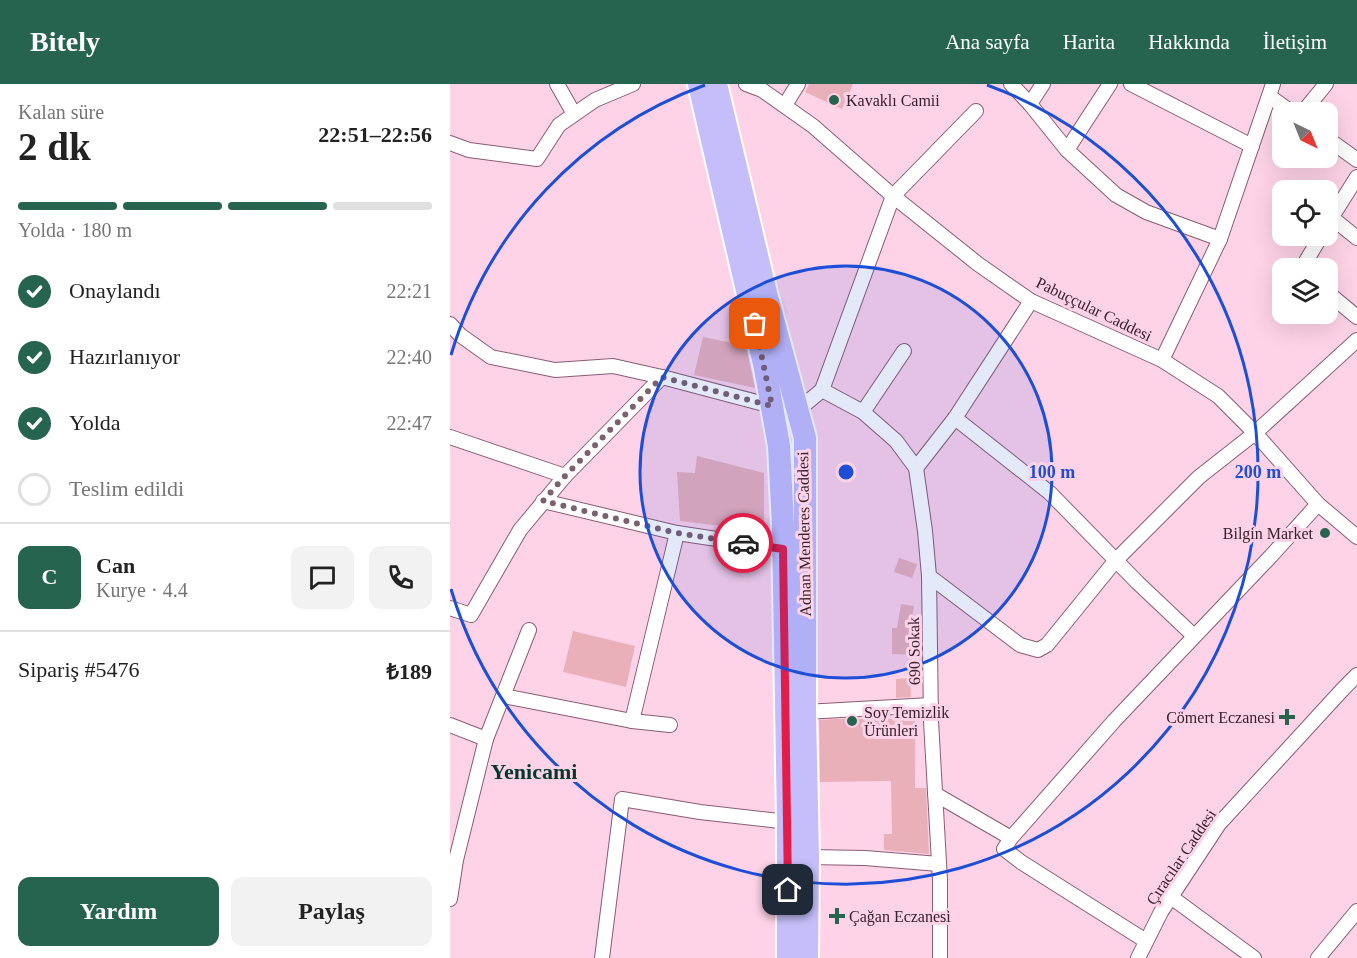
<!DOCTYPE html>
<html lang="tr">
<meta charset="utf-8">
<style>
body{margin:0;font-family:Georgia,serif;background:#f2f2f2;color:#222;height:100vh;display:flex;flex-direction:column;font-size:22px;white-space:nowrap}
*{box-sizing:border-box;margin:0}
p{font-size:20px;color:#767676}
.icon{flex:none;width:33px;height:33px;fill:none;stroke:currentColor;stroke-width:2;stroke-linecap:round;stroke-linejoin:round}
.map{position:relative;flex:1;overflow:hidden}
.details{display:flex;flex-direction:column;background:#fff;width:450px}
.details>*{flex:none}
.needle{width:39px;rotate:137deg}
.tools{position:absolute;left:822px;top:18px;display:grid;gap:12px}
.tools a{display:grid;place-items:center;width:66px;height:66px;border-radius:12px;background:#fff;box-shadow:0 6px 24px #0002;font-size:30px}
.pin{position:absolute;display:grid;place-items:center;width:51px;height:51px;color:#fff;margin:-26px;border-radius:12px;box-shadow:0 3px 9px #0006}
.courier{position:absolute;display:grid;place-items:center;width:60px;height:60px;margin:-30px;border:4px solid #e11d48;border-radius:50%;background:#fff;color:#222;box-shadow:0 2px 8px #0007}
.overview em{font-style:normal;font-weight:600}
.overview div{display:flex;flex-direction:column-reverse}
.overview{display:flex;align-items:center;justify-content:space-between;height:102px;padding:0 18px}
h1{font-size:39px;font-weight:600;line-height:45px}
.bar{display:grid;grid-template-columns:repeat(4,1fr);gap:9px 6px;align-content:center;height:72px;padding:0 18px}
.bar i{height:8px;border-radius:4px;background:#e0e0e0}
.bar .current{background:#27644f}
.bar p{grid-column:span 4}
.line{display:flex;align-items:center;gap:15px;padding:0 18px;border-top:2px solid #e0e0e0}
.line div{flex:1}
.round{display:grid;place-items:center;flex:none;width:63px;height:63px;border-radius:12px;background:#f2f2f2}
ol{padding:0 18px;list-style:none}
li{display:flex;align-items:center;gap:18px;height:66px}
li p{margin-inline-start:auto}
li .icon{padding:6px;border-radius:50%;background:#27644f;color:#fff;stroke-width:4}
li:last-child{color:#767676}
li i{width:33px;height:33px;border:3px solid #e0e0e0;border-radius:50%}
.cta{display:flex;gap:12px;margin-top:auto;padding:12px 18px}
.cta a{flex:1;height:69px;border-radius:12px;background:#27644f;color:#fff;font-size:24px;font-weight:600;line-height:69px;text-align:center}
.cta a+a{background:#f2f2f2;color:#222}
header{display:flex;align-items:center;gap:36px;box-sizing:border-box;height:84px;padding:0 30px;background:#27644f;color:#fff}
header strong{font-size:28px}
nav{display:flex;gap:33px;margin-inline-start:auto;font-size:21px}
main{display:flex;flex:1;min-height:0}
.map>svg:first-child{display:block}
</style>
<header>
<strong>Bitely</strong>
<nav><a>Ana sayfa</a><a>Harita</a><a>Hakkında</a><a>İletişim</a></nav>
</header>
<main>
<section class="details">
<div class="overview"><div><h1>2 dk</h1><p>Kalan süre</p></div><em>22:51–22:56</em></div>
<div class="bar"><i class="current"></i><i class="current"></i><i class="current"></i><i></i><p>Yolda · 180 m</p></div>
<ol>
<li><svg class="icon" aria-label="check" viewBox="0 0 24 24"><path d="M5 12l5 5 9-10"/></svg>Onaylandı<p>22:21</p></li>
<li><svg class="icon" aria-label="check" viewBox="0 0 24 24"><path d="M5 12l5 5 9-10"/></svg>Hazırlanıyor<p>22:40</p></li>
<li><svg class="icon" aria-label="check" viewBox="0 0 24 24"><path d="M5 12l5 5 9-10"/></svg>Yolda<p>22:47</p></li>
<li><i></i>Teslim edildi</li>
</ol>
<div class="line" style="height:108px"><b class="round" style="background:#27644f;color:#fff">C</b><div><b>Can</b><p>Kurye · 4.4</p></div><a class="round"><svg class="icon" aria-label="chat" viewBox="0 0 24 24"><path d="M4 5h16v11H9l-5 4z"/></svg></a><a class="round"><svg class="icon" aria-label="phone" viewBox="0 0 24 24"><path d="M5 4h4l2 5-3 2q2 4 5 5l2-3 5 2v4C11 20 4 13 5 4z"/></svg></a></div>
<div class="line" style="height:78px"><div>Sipariş #5476</div><b>₺189</b></div>
<div class="cta"><a>Yardım</a><a>Paylaş</a></div>
</section>
<div class="map">
<svg width="907" height="874" viewBox="0 0 907 874">
<rect width="100%" height="100%" fill="#fed3e7"/>
<g fill="#eab0b9">
<path d="M 359,0 L 403,0 L 392,25 L 355,8 Z"/>
<path d="M 253,253 L 296,262 L 305,304 L 244,291 Z"/>
<path d="M 247,372 L 314,389 L 314,447 L 230,437 L 227,388 L 245,389 Z"/>
<path d="M 449,474 L 467,480 L 462,494 L 444,488 Z"/>
<path d="M 451,520 L 464,522 L 460,544 L 467,545 L 467,557 L 470,558 L 470,571 L 442,570 L 442,544 L 447,544 Z"/>
<path d="M 123,547 L 185,562 L 176,603 L 113,588 Z"/>
<path d="M 460,594 L 461,613 L 446,614 L 446,595 Z"/>
<path d="M 386,635 L 465,635 L 465,704 L 476,704 L 479,770 L 434,766 L 434,750 L 442,750 L 441,697 L 370,698 L 369,636 Z"/>
</g>
<g fill="none" stroke-linecap="round" stroke-linejoin="round">
<g stroke="#8a5c73" stroke-width="16">
<g id="street">
<path d="M 107,0 L 124,30"/>
<path d="M 296,0 L 312,6 L 363,42 L 443,112 L 528,180 L 581,217 L 712,276 L 768,312 L 805,349 L 868,420 L 907,453"/>
<path d="M 561,0 L 580,20 L 617,66 L 666,111 L 696,128 L 770,155"/>
<path d="M 681,0 L 802,62"/>
<path d="M 819,12 L 841,28"/>
<path d="M 580,20 L 593,0"/>
<path d="M 335,21 L 348,0"/>
<path d="M 853,28 L 876,0"/>
<path d="M 878,55 L 907,76"/>
<path d="M 0,59 L 19,66 L 87,75 L 109,41 L 145,16 L 183,0"/>
<path d="M 617,66 L 660,0"/>
<path d="M 881,133 L 907,154"/>
<path d="M 878,139 L 907,93"/>
<path d="M 852,184 L 871,152"/>
<path d="M 878,209 L 907,233"/>
<path d="M 0,240 L 10,251 L 41,273 L 105,286 L 163,282 L 212,293 L 322,322"/>
<path d="M 712,276 L 770,155 L 823,0"/>
<path d="M 372,306 L 413,328 L 446,357 L 466,384 L 475,447 L 479,492 L 481,637 L 490,796 L 490,874"/>
<path d="M 348,326 L 372,306 L 443,112 L 526,27"/>
<path d="M 413,328 L 454,267"/>
<path d="M 505,334 L 600,409 L 687,498 L 744,552"/>
<path d="M 0,353 L 115,392"/>
<path d="M 466,384 L 505,334 L 581,217"/>
<path d="M 93,417 L 227,449 L 333,465"/>
<path d="M 479,492 L 570,561 L 588,566 L 597,561 L 666,476 L 749,393 L 805,349 L 907,256"/>
<path d="M 0,524 L 21,531 L 70,446 L 115,392 L 212,293"/>
<path d="M 54,612 L 182,637 L 220,641"/>
<path d="M 355,628 L 481,621"/>
<path d="M 182,637 L 227,449"/>
<path d="M 0,641 L 36,655"/>
<path d="M 485,710 L 561,754"/>
<path d="M 358,773 L 415,774 L 489,780"/>
<path d="M 721,813 L 804,874"/>
<path d="M 0,815 L 6,776 L 36,655 L 79,546"/>
<path d="M 696,857 L 571,778 L 554,765 L 561,754 L 664,637 L 821,472 L 868,420"/>
<path d="M 152,874 L 172,715 L 250,728 L 338,738"/>
<path d="M 688,874 L 711,828 L 769,740 L 893,605 L 907,591"/>
<path d="M 868,874 L 907,827"/>
</g>
</g>
<g stroke="#fff" stroke-width="26">
<g id="primary">
<path d="M 249,0 L 315,284 L 329,362 L 333,442 L 338,738 L 338,874"/>
<path d="M 266,0 L 316,209 L 355,354 L 355,628 L 358,773 L 357,874"/>
</g>
</g>
<use href="#street" stroke="#fff" stroke-width="14"/>
<use href="#primary" stroke="#c5befa" stroke-width="22"/>
</g>
<g fill="none" stroke-linecap="round" stroke-linejoin="round">
<path stroke="#7c606d" stroke-width="6" stroke-dasharray="0 10.8" d="M 293,459 L 227,449 L 93,417 L 115,392 L 212,293 L 322,322 L 305,240"/>
<path stroke="#e11d48" stroke-width="8" d="M 293,459 L 333,465 L 338,806"/>
</g>
<circle cx="396" cy="388" r="206" fill="#1d4ed8" fill-opacity=".12"/>
<g fill="none" stroke="#1d4ed8" stroke-width="3">
<circle cx="396" cy="388" r="206"/>
<path d="M1 271A412 412 0 0 1 255 1M537 1A412 412 0 1 1 1 505"/>
</g>
<g fill="#27644f" stroke="#fed3e7" stroke-width="2">
<circle cx="384" cy="16" r="6"/>
<circle cx="875" cy="449" r="6"/>
<path d="M834 624h6v6h6v6h-6v6h-6v-6h-6v-6h6z"/>
<circle cx="402" cy="637" r="6"/>
<path d="M384 823h6v6h6v6h-6v6h-6v-6h-6v-6h6z"/>
</g>
<g text-anchor="middle" dominant-baseline="central" stroke-width="6" stroke-linejoin="round" paint-order="stroke">
<g font-size="16" fill="#36222c" stroke="#fed3e7" text-anchor="start">
<text x="396" y="16">Kavaklı Camii</text>
<text x="863" y="449" text-anchor="end">Bilgin Market</text>
<text x="414" y="628">Soy Temizlik<tspan x="414" dy="18">Ürünleri</tspan></text>
<text x="825" y="633" text-anchor="end">Cömert Eczanesi</text>
<text x="399" y="832">Çağan Eczanesi</text>
</g>
<g font-size="16" fill="#36222c" stroke="#fed3e7">
<text transform="translate(644 225) rotate(26)">Pabuççular Caddesi</text>
<text transform="translate(354 450) rotate(-91)">Adnan Menderes Caddesi</text>
<text transform="translate(464 567) rotate(-91)">690 Sokak</text>
<text transform="translate(731 773) rotate(-56)">Çıracılar Caddesi</text>
</g>
<g font-size="22" font-weight="bold" fill="#03392a" stroke="#fed3e7">
<text x="84" y="687">Yenicami</text>
</g>
</g>
<circle cx="396" cy="388" r="9" fill="#1d4ed8" stroke="#fed3e7" stroke-width="3"/>
<g font-size="18" text-anchor="middle" font-weight="bold" fill="#1d4ed8" stroke="#fed3e7" stroke-width="6" stroke-linejoin="round" paint-order="stroke">
<text x="602" y="394">100 m</text>
<text x="808" y="394">200 m</text>
</g>
</svg>
<div class="tools">
<a><svg class="needle" viewBox="-14 -14 28 28"><path d="M0-13l5 13h-10z" fill="#e53935"/><path d="M0 13l5-13h-10z" fill="#767676"/></svg></a>
<a><svg class="icon" aria-label="locate" viewBox="0 0 24 24"><circle cx="12" cy="12" r="6"/><path d="M12 2v4M12 18v4M2 12h4M18 12h4"/></svg></a>
<a><svg class="icon" aria-label="layers" viewBox="0 0 24 24"><path d="M12 4l9 5-9 5-9-5zM3 14l9 5 9-5"/></svg></a>
</div>
<div class="pin" style="left:305px;top:240px;background:#ea580c"><svg class="icon" aria-label="bag" viewBox="0 0 24 24"><path d="M5 8h14l-1 12H6zM9 8a3 3 0 0 1 6 0"/></svg></div>
<div class="pin" style="left:338px;top:806px;background:#1f2937"><svg class="icon" aria-label="home" viewBox="0 0 24 24"><path d="M3 11l9-7 9 7M6 9v11h12V9"/></svg></div>
<div class="courier" style="left:293px;top:459px"><svg class="icon" aria-label="car" viewBox="0 0 24 24"><path d="M5 17H2v-5l4-1 3-4h7l3 4 3 1v5h-3M9 17h6M6 11h13"/><circle cx="7" cy="17" r="2"/><circle cx="17" cy="17" r="2"/></svg></div>
</div>
</main>
